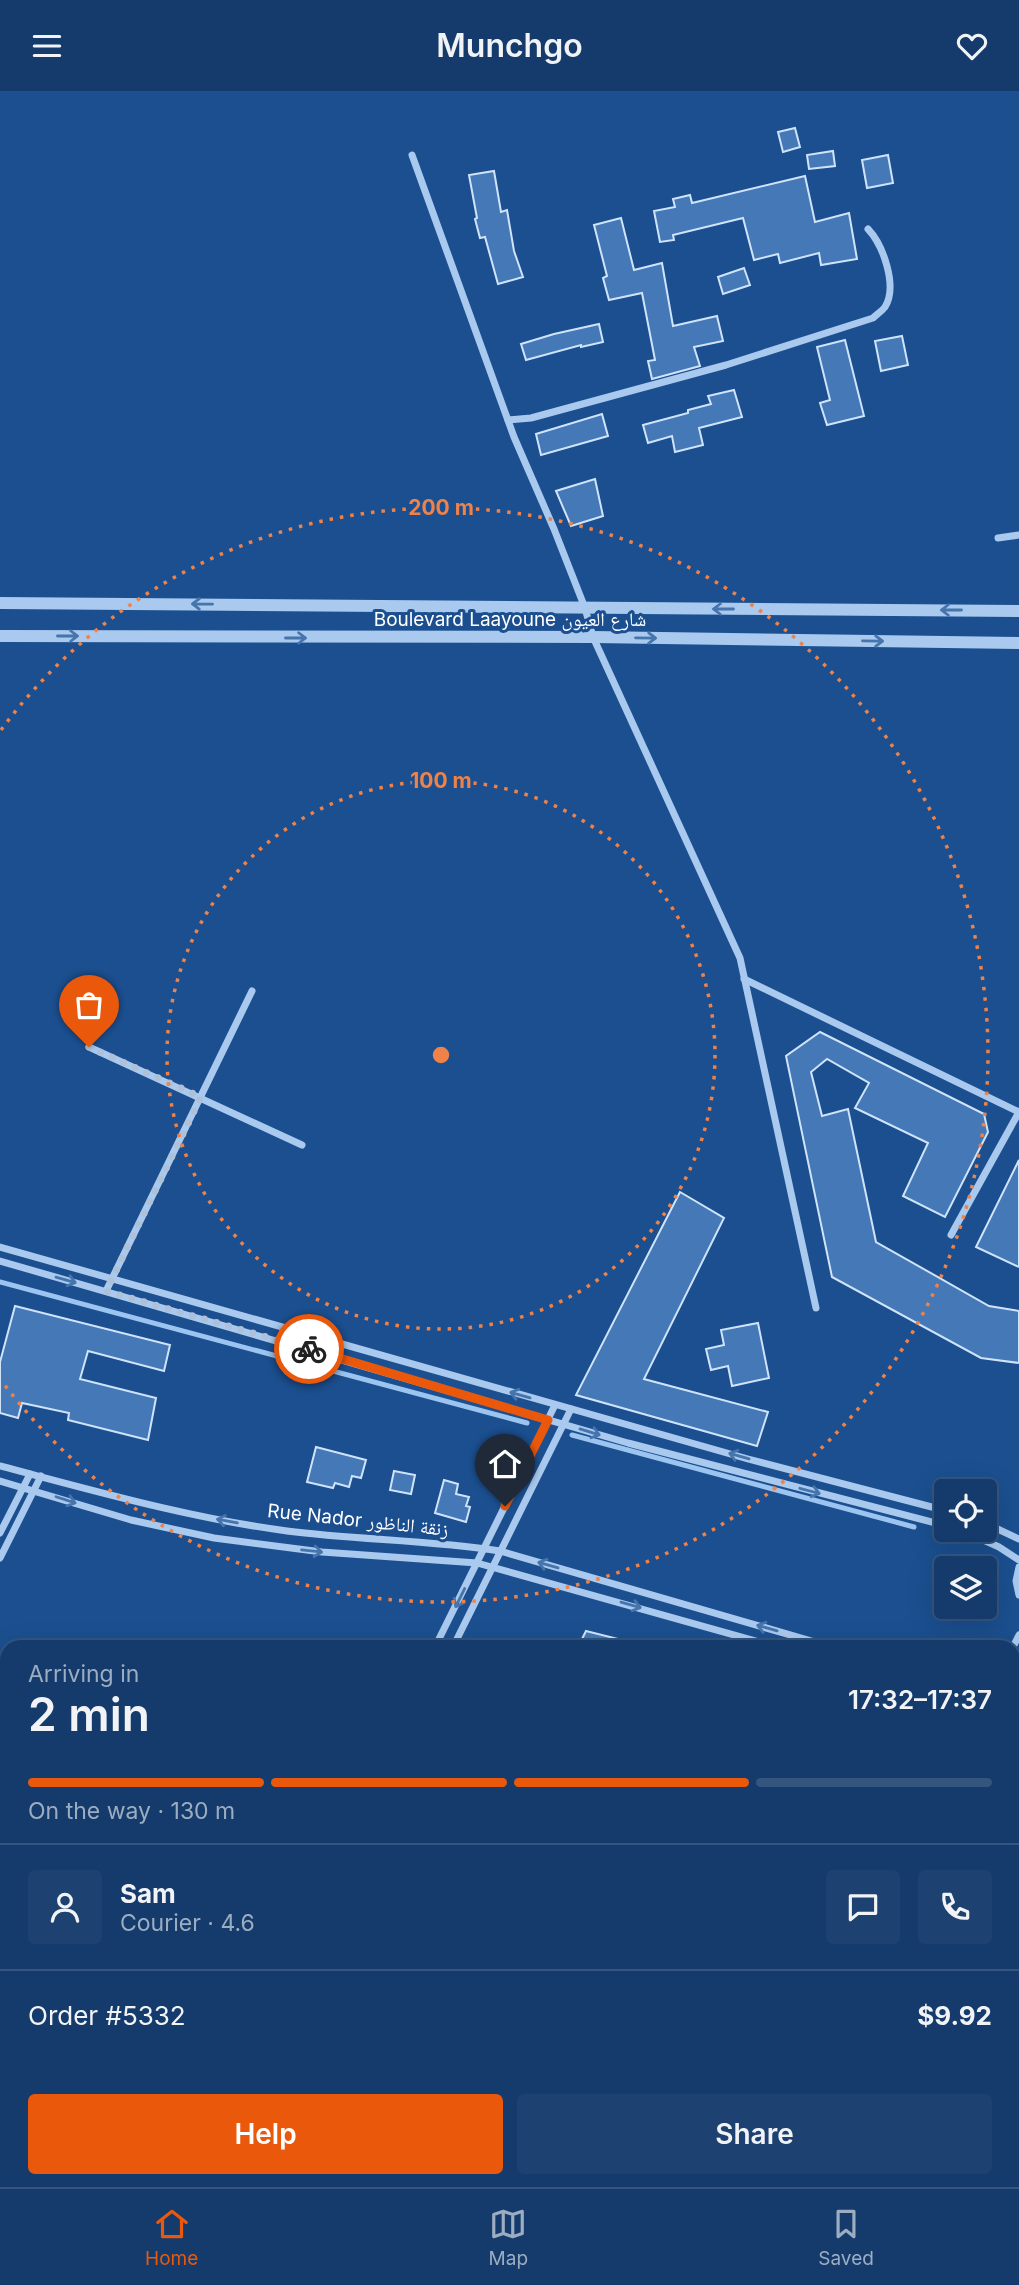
<!DOCTYPE html>
<meta charset="utf-8">
<style>
body{margin:0;font-family:Inter,"Noto Naskh Arabic",sans-serif;background:#1d4271;color:#f1f3f6;height:100vh;display:flex;flex-direction:column;font-size:26px;white-space:nowrap}
*{box-sizing:border-box;margin:0}
p{font-size:23px;color:#9dadc1}
.icon{flex:none;width:38px;height:38px;fill:none;stroke:currentColor;stroke-width:2;stroke-linecap:round;stroke-linejoin:round}
.map{position:relative;flex:1;overflow:hidden}
.panel{position:absolute;left:0px;top:1549px;width:1020px;height:548px;display:flex;flex-direction:column;background:#143b6b;border-radius:21px 21px 0 0;box-shadow:0 7px 28px #0002,0 0 0 2px #33557e}
.panel>*{flex:none}
.fabs{position:absolute;left:934px;top:1388px;display:grid;gap:14px}
.fabs a{display:grid;place-items:center;width:63px;height:63px;border-radius:7px;background:#143b6b;box-shadow:0 7px 28px #0002,0 0 0 2px #33557e;font-size:35px}
.pin{position:absolute;display:grid;place-items:center;width:60px;height:60px;color:#fff;margin:-72px -30px;border-radius:50% 50% 50% 0;rotate:-45deg;box-shadow:0 0 7px #0007}
.pin .icon{rotate:45deg}
.courier{position:absolute;display:grid;place-items:center;width:70px;height:70px;margin:-35px;border:5px solid #ea580c;border-radius:50%;background:#fff;color:#222;box-shadow:0 2px 9px #0007}
.summary em{font-style:normal;font-weight:600}
.summary div{display:flex;flex-direction:column-reverse}
.summary{display:flex;align-items:center;justify-content:space-between;height:119px;padding:0 28px}
h1{font-size:46px;font-weight:600;line-height:52px}
.bar{display:grid;grid-template-columns:repeat(4,1fr);gap:10px 7px;align-content:center;height:84px;padding:0 28px}
.bar i{height:9px;border-radius:5px;background:#33557e}
.bar .active{background:#ea580c}
.bar p{grid-column:span 4}
.line{display:flex;align-items:center;gap:18px;padding:0 28px;border-top:2px solid #33557e}
.line div{flex:1}
.round{display:grid;place-items:center;flex:none;width:74px;height:74px;border-radius:7px;background:#1d4271}
.cta{display:flex;gap:14px;margin-top:auto;padding:14px 28px}
.cta a{flex:1;height:80px;border-radius:7px;background:#ea580c;color:#fff;font-size:28px;font-weight:600;line-height:80px;text-align:center}
.cta a+a{background:#1d4271;color:#f1f3f6}
header{display:flex;justify-content:space-between;align-items:center;height:91px;padding:0 28px;background:#143b6b;font-size:32px;font-weight:600}
.menu{display:flex;justify-content:space-around;align-items:center;height:98px;border-top:2px solid #33557e;background:#143b6b;font-size:19px;color:#9dadc1}
.menu a{display:grid;justify-items:center;gap:4px}
.menu .active{color:#ea580c}
.map>svg:first-child{display:block}
</style>
<header><svg class="icon" aria-label="menu" viewBox="0 0 24 24"><path d="M4 6h16M4 12h16M4 18h16"/></svg>Munchgo<svg class="icon" aria-label="heart" viewBox="0 0 24 24"><path d="M12 20l-8-8c-3-5 5-10 8-4 3-6 11-1 8 4z"/></svg></header>
<div class="map">
<svg width="1019" height="2096" viewBox="0 0 1019 2096">
<rect width="100%" height="100%" fill="#1b4f8f"/>
<g fill="none" stroke-linecap="round" stroke-linejoin="round">
<g stroke="#9cc4f0" stroke-width="5">
<path d="M 0,1191 L 527,1332"/>
<path d="M 572,1344 L 914,1436"/>
<path d="M 739,2096 L 743,2090"/>
</g>
</g>
<g fill="#4478b7" stroke="#cfe3fa" stroke-width="2">
<path d="M 795,37 L 800,56 L 783,61 L 778,41 Z"/>
<path d="M 833,60 L 835,75 L 809,78 L 807,64 Z"/>
<path d="M 888,64 L 893,92 L 867,97 L 862,69 Z"/>
<path d="M 494,80 L 501,121 L 507,119 L 514,160 L 523,186 L 498,193 L 485,146 L 480,147 L 475,128 L 477,127 L 469,84 Z"/>
<path d="M 805,85 L 815,131 L 849,122 L 857,168 L 821,174 L 819,162 L 780,172 L 778,163 L 754,169 L 743,127 L 673,144 L 674,149 L 660,151 L 654,120 L 675,116 L 673,108 L 690,104 L 692,112 Z"/>
<path d="M 621,127 L 634,179 L 662,172 L 673,235 L 717,225 L 723,250 L 694,256 L 700,275 L 652,288 L 648,270 L 655,269 L 642,202 L 609,209 L 603,187 L 607,185 L 594,134 Z"/>
<path d="M 744,177 L 750,194 L 723,203 L 718,186 Z"/>
<path d="M 599,233 L 603,251 L 581,256 L 581,254 L 526,269 L 521,253 L 554,243 Z"/>
<path d="M 902,245 L 908,274 L 881,280 L 875,250 Z"/>
<path d="M 845,249 L 864,325 L 827,334 L 820,312 L 830,309 L 817,256 Z"/>
<path d="M 734,299 L 742,326 L 699,337 L 703,354 L 675,361 L 672,345 L 648,352 L 643,334 L 688,322 L 688,319 L 711,313 L 708,305 Z"/>
<path d="M 602,323 L 608,345 L 541,364 L 536,343 Z"/>
<path d="M 595,388 L 603,425 L 571,435 L 556,400 Z"/>
<path d="M 820,941 L 984,1023 L 988,1041 L 945,1126 L 903,1105 L 928,1052 L 855,1017 L 869,992 L 827,968 L 811,981 L 822,1025 L 848,1018 L 876,1151 L 989,1215 L 1019,1220 L 1019,1272 L 981,1267 L 832,1186 L 786,965 Z"/>
<path d="M 1019,1069 L 1019,1176 L 976,1156 Z"/>
<path d="M 680,1101 L 724,1127 L 644,1288 L 768,1321 L 757,1355 L 576,1304 Z"/>
<path d="M 15,1215 L 170,1254 L 164,1280 L 88,1260 L 80,1288 L 156,1307 L 148,1349 L 68,1329 L 69,1322 L 22,1312 L 18,1327 L 0,1322 L 0,1271 Z"/>
<path d="M 758,1232 L 769,1287 L 732,1295 L 728,1275 L 711,1279 L 706,1258 L 724,1254 L 721,1239 Z"/>
<path d="M 316,1356 L 366,1369 L 361,1387 L 352,1385 L 349,1396 L 335,1392 L 333,1397 L 307,1391 Z"/>
<path d="M 394,1380 L 415,1384 L 411,1403 L 390,1399 Z"/>
<path d="M 444,1389 L 458,1393 L 456,1403 L 469,1406 L 466,1415 L 470,1416 L 466,1431 L 435,1422 Z"/>
<path d="M 586,1540 L 626,1550 L 625,1556 L 578,1556 Z"/>
</g>
<g fill="none" stroke-linecap="round" stroke-linejoin="round">
<g stroke="#a9c9ee" stroke-width="7">
<path d="M 412,64 L 514,346 L 554,438 L 585,517 L 593,546 L 740,867 L 816,1217"/>
<path d="M 508,329 L 531,327 L 726,274 L 873,227 C 876,224 882,220 885,216 C 898,195 883,154 868,138"/>
<path d="M 998,447 L 1019,444"/>
<path d="M 744,888 L 1019,1021"/>
<path d="M 89,956 L 302,1054"/>
<path d="M 951,1144 L 1019,1021"/>
<path d="M 0,1156 L 748,1368 L 947,1420"/>
<path d="M 0,1170 L 628,1352 L 947,1435"/>
<path d="M 106,1200 L 252,900"/>
<path d="M 0,1375 C 95,1400 189,1427 287,1440 C 358,1449 430,1449 500,1460 L 832,1556"/>
<path d="M 0,1390 L 131,1429 L 214,1447 L 322,1461 L 477,1472 L 777,1556"/>
<path d="M 985,1432 L 1019,1448"/>
<path d="M 959,1438 L 999,1456 L 1019,1469"/>
<path d="M 0,1442 L 30,1383"/>
<path d="M 0,1467 L 41,1385"/>
<path d="M 1019,1476 L 1016,1490 L 1019,1504"/>
<path d="M 435,1556 L 555,1314"/>
<path d="M 453,1556 L 571,1318"/>
<path d="M 1013,1556 L 1019,1544"/>
<path d="M 1013,1600 L 1019,1587"/>
<path d="M 168,2096 L 171,2090"/>
<path d="M 185,2096 L 188,2090"/>
<path d="M 746,2096 L 749,2090"/>
<path d="M 766,2096 L 769,2090"/>
</g>
<g stroke="#a9c9ee" stroke-width="12">
<path d="M 0,512 L 1019,520"/>
<path d="M 0,545 L 593,546 L 1019,552"/>
</g>
</g>
<defs><path id="oneway-shaft" d="M-6 0H5M1.5-3L5.5 0L1.5 3" fill="none" stroke-width="1.6" stroke-linecap="round" stroke-linejoin="round" transform="scale(1.75)"/></defs>
<g stroke="#4674ac">
<use href="#oneway-shaft" transform="translate(202 513) rotate(-179)"/>
<use href="#oneway-shaft" transform="translate(723 518) rotate(-180)"/>
<use href="#oneway-shaft" transform="translate(951 519) rotate(-180)"/>
<use href="#oneway-shaft" transform="translate(68 545)"/>
<use href="#oneway-shaft" transform="translate(296 547)"/>
<use href="#oneway-shaft" transform="translate(646 547) rotate(1)"/>
<use href="#oneway-shaft" transform="translate(873 550) rotate(1)"/>
<use href="#oneway-shaft" transform="translate(66 1189) rotate(16)"/>
<use href="#oneway-shaft" transform="translate(520 1304) rotate(-164)"/>
<use href="#oneway-shaft" transform="translate(590 1341) rotate(17)"/>
<use href="#oneway-shaft" transform="translate(739 1365) rotate(-164)"/>
<use href="#oneway-shaft" transform="translate(810 1400) rotate(15)"/>
<use href="#oneway-shaft" transform="translate(66 1409) rotate(18)"/>
<use href="#oneway-shaft" transform="translate(227 1430) rotate(-170)"/>
<use href="#oneway-shaft" transform="translate(312 1460) rotate(6)"/>
<use href="#oneway-shaft" transform="translate(548 1474) rotate(-164)"/>
<use href="#oneway-shaft" transform="translate(460 1507) rotate(116)"/>
<use href="#oneway-shaft" transform="translate(631 1514) rotate(16)"/>
<use href="#oneway-shaft" transform="translate(767 1537) rotate(-164)"/>
</g>
<g fill="none" stroke-linecap="round" stroke-linejoin="round">
<path stroke="#afc1d8" stroke-width="7" stroke-dasharray="0 12.6" d="M 89,956 L 201,1006 L 106,1200 L 309,1258"/>
<path stroke="#ea580c" stroke-width="9" d="M 309,1258 L 548,1329 L 505,1415"/>
</g>
<g fill="none" stroke="#ee8249" stroke-width="3.5" stroke-dasharray="3.5 7">
<circle cx="441" cy="964" r="274"/>
<path d="M1 639A547 547 0 1 1 1 1289"/>
</g>
<g text-anchor="middle" dominant-baseline="central" stroke-width="6" stroke-linejoin="round" paint-order="stroke">
<g font-size="19" fill="#fff" stroke="#1b4f8f">
<text x="510" y="528">Boulevard Laayoune شارع العيون</text>
<text transform="translate(358 1429) rotate(6)">Rue Nador زنقة الناظور</text>
</g>
</g>
<circle cx="441" cy="964" r="10" fill="#ee8249" stroke="#1b4f8f" stroke-width="3.5"/>
<g font-size="21" text-anchor="middle" font-weight="bold" fill="#ee8249" stroke="#1b4f8f" stroke-width="6" stroke-linejoin="round" paint-order="stroke">
<text x="441" y="424">200 m</text>
<text x="441" y="697">100 m</text>
</g>
</svg>
<div class="fabs">
<a><svg class="icon" aria-label="locate" viewBox="0 0 24 24"><circle cx="12" cy="12" r="6"/><path d="M12 2v4M12 18v4M2 12h4M18 12h4"/></svg></a>
<a><svg class="icon" aria-label="layers" viewBox="0 0 24 24"><path d="M12 4l9 5-9 5-9-5zM3 14l9 5 9-5"/></svg></a>
</div>
<div class="pin" style="left:89px;top:956px;background:#ea580c"><svg class="icon" aria-label="bag" viewBox="0 0 24 24"><path d="M5 8h14l-1 12H6zM9 8a3 3 0 0 1 6 0"/></svg></div>
<div class="pin" style="left:505px;top:1415px;background:#1f2937"><svg class="icon" aria-label="home" viewBox="0 0 24 24"><path d="M3 11l9-7 9 7M6 9v11h12V9"/></svg></div>
<div class="courier" style="left:309px;top:1258px"><svg class="icon" aria-label="bike" viewBox="0 0 24 24"><circle cx="6" cy="16" r="4"/><circle cx="18" cy="16" r="4"/><path d="M6 16l4-8h5l3 8M10 8l3 8H6M13 5h3"/></svg></div>
<section class="panel">
<div class="summary"><div><h1>2 min</h1><p>Arriving in</p></div><em>17:32–17:37</em></div>
<div class="bar"><i class="active"></i><i class="active"></i><i class="active"></i><i></i><p>On the way · 130 m</p></div>
<div class="line" style="height:126px"><a class="round"><svg class="icon" aria-label="person" viewBox="0 0 24 24"><circle cx="12" cy="8" r="4"/><path d="M4 21q1-7 8-7t8 7"/></svg></a><div><b>Sam</b><p>Courier · 4.6</p></div><a class="round"><svg class="icon" aria-label="chat" viewBox="0 0 24 24"><path d="M4 5h16v11H9l-5 4z"/></svg></a><a class="round"><svg class="icon" aria-label="phone" viewBox="0 0 24 24"><path d="M5 4h4l2 5-3 2q2 4 5 5l2-3 5 2v4C11 20 4 13 5 4z"/></svg></a></div>
<div class="line" style="height:91px"><div>Order #5332</div><b>$9.92</b></div>
<div class="cta"><a>Help</a><a>Share</a></div>
</section>
</div>
<nav class="menu">
<a class="active"><svg class="icon" aria-label="home" viewBox="0 0 24 24"><path d="M3 11l9-7 9 7M6 9v11h12V9"/></svg>Home</a>
<a><svg class="icon" aria-label="map" viewBox="0 0 24 24"><path d="M3 6l6-2 6 2 6-2v14l-6 2-6-2-6 2zM9 4v14M15 6v14"/></svg>Map</a>
<a><svg class="icon" aria-label="saved" viewBox="0 0 24 24"><path d="M7 4h10v16l-5-4-5 4z"/></svg>Saved</a>
</nav>
